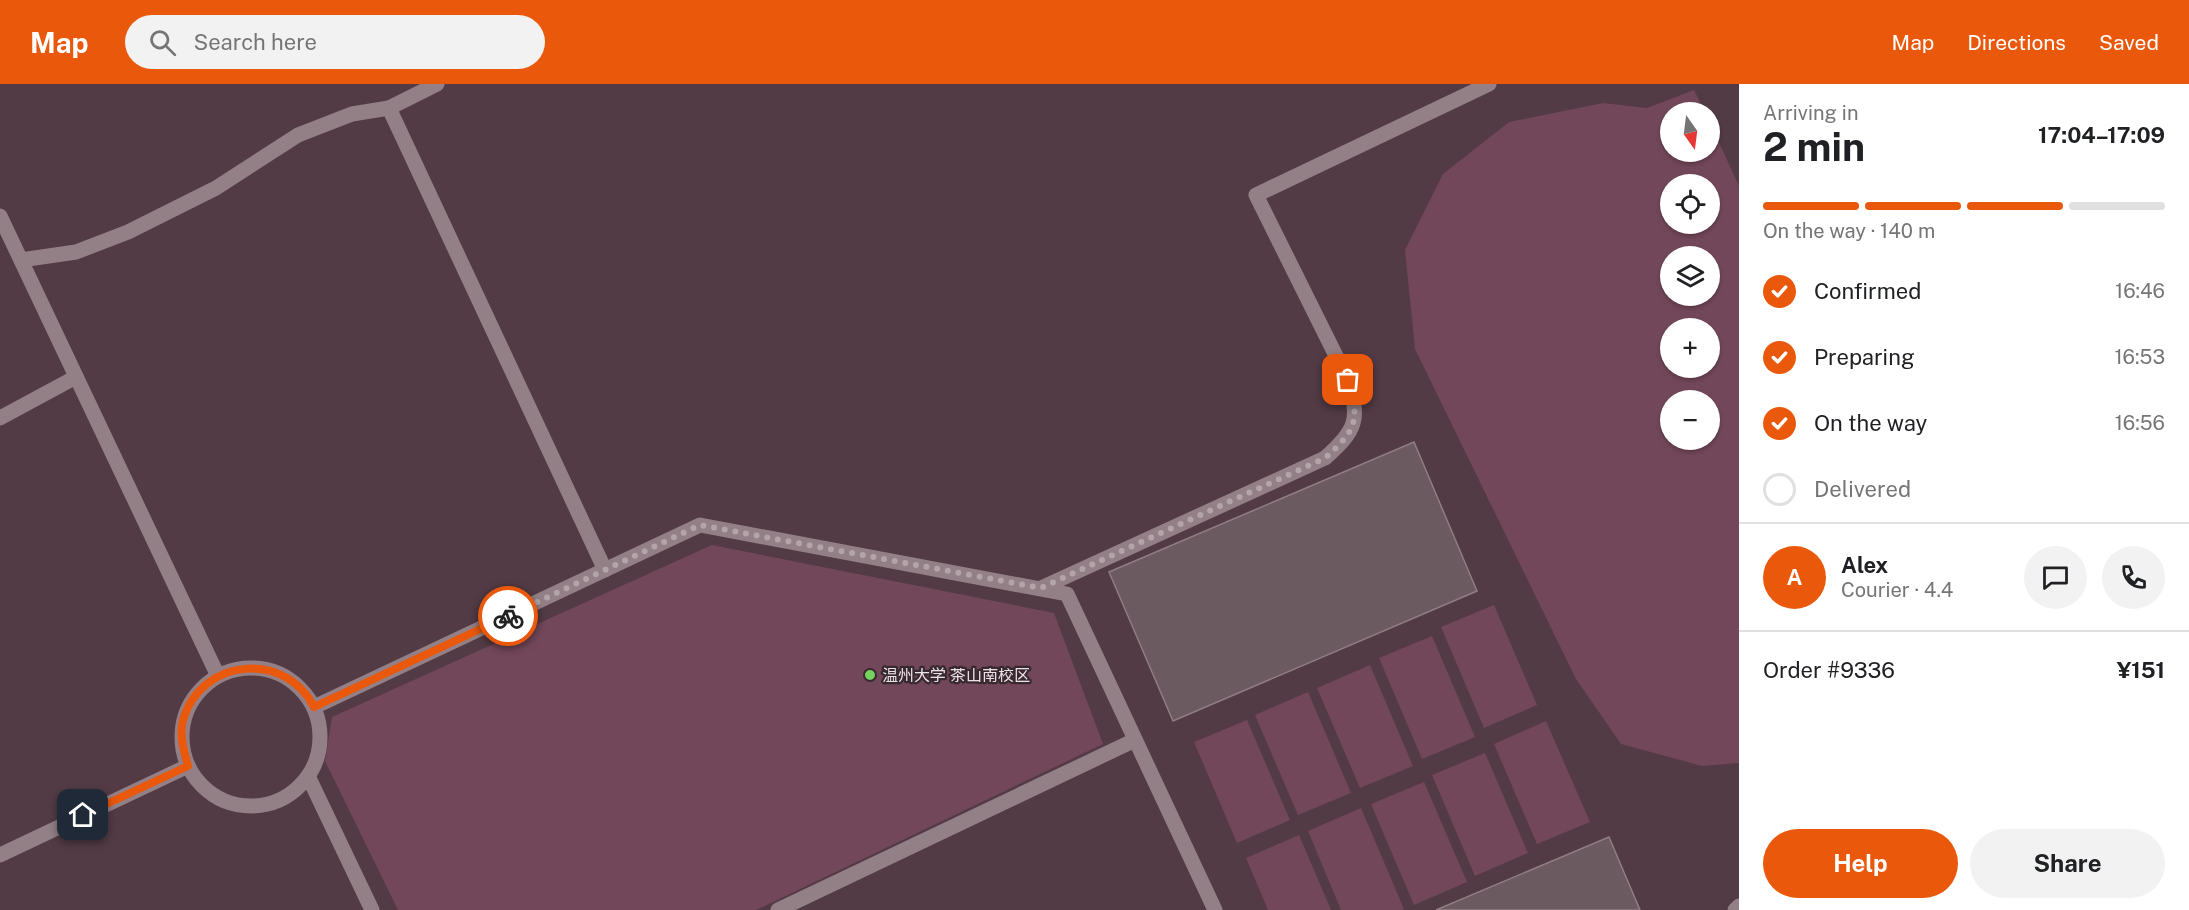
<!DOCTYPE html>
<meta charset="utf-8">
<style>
body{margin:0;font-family:"Public Sans","Noto Sans SC",sans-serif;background:#f2f2f2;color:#202124;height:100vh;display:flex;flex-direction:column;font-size:22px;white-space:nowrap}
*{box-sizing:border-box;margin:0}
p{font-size:20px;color:#757577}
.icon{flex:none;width:33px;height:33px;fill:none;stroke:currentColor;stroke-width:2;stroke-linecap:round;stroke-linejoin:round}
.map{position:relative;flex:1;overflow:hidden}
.sheet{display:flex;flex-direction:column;background:#fff;width:450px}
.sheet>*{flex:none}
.needle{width:39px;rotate:166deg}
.buttons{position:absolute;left:1660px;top:18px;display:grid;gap:12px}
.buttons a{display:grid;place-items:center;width:60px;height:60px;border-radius:50%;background:#fff;box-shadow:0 2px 4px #0004;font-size:30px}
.pin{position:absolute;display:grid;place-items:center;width:51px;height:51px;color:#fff;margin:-26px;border-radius:12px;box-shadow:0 3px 9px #0006}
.courier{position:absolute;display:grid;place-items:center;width:60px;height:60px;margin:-30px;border:4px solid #ea580c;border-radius:50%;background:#fff;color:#222;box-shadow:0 2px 8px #0007}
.head em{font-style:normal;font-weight:700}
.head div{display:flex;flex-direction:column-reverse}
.head{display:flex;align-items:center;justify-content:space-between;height:102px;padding:0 24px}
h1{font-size:39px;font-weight:700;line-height:45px}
.bar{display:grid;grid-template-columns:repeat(4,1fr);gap:9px 6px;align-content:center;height:72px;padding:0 24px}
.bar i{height:8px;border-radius:4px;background:#e0e0e0}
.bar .selected{background:#ea580c}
.bar p{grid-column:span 4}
.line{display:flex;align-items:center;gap:15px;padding:0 24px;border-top:2px solid #e0e0e0}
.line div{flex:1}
.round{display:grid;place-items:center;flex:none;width:63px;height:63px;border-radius:32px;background:#f2f2f2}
ol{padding:0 24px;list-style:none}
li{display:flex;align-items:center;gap:18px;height:66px}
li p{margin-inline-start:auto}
li .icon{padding:6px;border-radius:50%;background:#ea580c;color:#fff;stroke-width:4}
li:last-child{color:#757577}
li i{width:33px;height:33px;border:3px solid #e0e0e0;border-radius:50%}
.button{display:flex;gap:12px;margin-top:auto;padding:12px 24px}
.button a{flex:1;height:69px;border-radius:36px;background:#ea580c;color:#fff;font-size:24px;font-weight:700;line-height:69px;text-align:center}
.button a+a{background:#f2f2f2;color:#202124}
header{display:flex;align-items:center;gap:36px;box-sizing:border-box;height:84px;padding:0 30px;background:#ea580c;color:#fff}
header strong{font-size:28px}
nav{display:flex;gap:33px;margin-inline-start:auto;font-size:21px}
.search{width:420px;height:54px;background:#f2f2f2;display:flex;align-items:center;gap:15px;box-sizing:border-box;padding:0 21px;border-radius:33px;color:#757577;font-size:22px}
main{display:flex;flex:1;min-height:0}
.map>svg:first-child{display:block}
</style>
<header>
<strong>Map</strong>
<div class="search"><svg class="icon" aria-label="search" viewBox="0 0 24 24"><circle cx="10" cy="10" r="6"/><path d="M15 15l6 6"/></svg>Search here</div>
<nav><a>Map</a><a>Directions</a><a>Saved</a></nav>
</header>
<main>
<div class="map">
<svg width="1739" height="826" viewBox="0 0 1739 826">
<rect width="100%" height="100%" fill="#433239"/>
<path fill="#523b45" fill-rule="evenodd" d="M 0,0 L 1739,0 L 1739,826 L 0,826 ZM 1671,28 L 1710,28 L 1710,68 L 1671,68 ZM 1671,100 L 1710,100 L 1710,140 L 1671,140 ZM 1671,172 L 1710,172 L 1710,212 L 1671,212 ZM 1671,244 L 1710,244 L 1710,284 L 1671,284 ZM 1671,316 L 1710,316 L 1710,356 L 1671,356 Z"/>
<g fill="#724759" fill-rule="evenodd">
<path d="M 1694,6 L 1705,28 L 1671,28 L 1671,68 L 1710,68 L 1710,39 L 1739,102 L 1739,679 L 1702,682 L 1621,660 L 1576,595 L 1415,265 L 1405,166 L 1443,90 L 1509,38 L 1603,19 L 1647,24 ZM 1710,100 L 1710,140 L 1671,140 L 1671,100 ZM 1671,172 L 1710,172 L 1710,212 L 1671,212 ZM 1710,244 L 1710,284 L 1671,284 L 1671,244 ZM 1710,316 L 1710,356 L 1671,356 L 1671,316 Z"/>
<path d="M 712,461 L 1054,529 L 1103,660 L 756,826 L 398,826 L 325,677 L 332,633 Z"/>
<path d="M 1494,521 L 1537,621 L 1484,644 L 1441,543 Z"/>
<path d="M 1432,552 L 1475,653 L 1422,675 L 1379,574 Z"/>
<path d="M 1370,581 L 1413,682 L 1360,704 L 1317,604 Z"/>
<path d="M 1308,608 L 1351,709 L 1298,731 L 1255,631 Z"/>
<path d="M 1247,636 L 1290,736 L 1237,759 L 1194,658 Z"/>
<path d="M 1546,637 L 1590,738 L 1537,760 L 1494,660 Z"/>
<path d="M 1485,669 L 1528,769 L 1475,792 L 1432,691 Z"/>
<path d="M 1424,698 L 1467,798 L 1414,821 L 1371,720 Z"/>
<path d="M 1361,724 L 1404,825 L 1401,826 L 1341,826 L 1308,747 Z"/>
<path d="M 1299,751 L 1331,826 L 1268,826 L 1246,774 Z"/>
</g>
<g fill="#6c5a61" stroke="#907d84" stroke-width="1.5">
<path d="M 1414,358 L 1477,507 L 1173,637 L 1109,488 Z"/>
<path d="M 1609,753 L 1640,826 L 1436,826 Z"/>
</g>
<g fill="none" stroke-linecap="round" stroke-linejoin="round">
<g stroke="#938087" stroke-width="15">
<path d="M 389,24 L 437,0"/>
<path d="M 0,132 L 218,592"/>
<path d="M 21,176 L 76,168 L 128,148 L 216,104 L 298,51 L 352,30 L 389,24 L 605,486"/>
<path d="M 0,334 L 76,293"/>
<path d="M 1041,504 L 1325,374 C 1357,346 1360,335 1348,296 L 1256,111 L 1489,0"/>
<circle cx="251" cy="653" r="69"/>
<path d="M 314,623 L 700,441 L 1067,510 L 1215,826"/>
<path d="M 308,692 L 372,826"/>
<path d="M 0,771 L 188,682"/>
<path d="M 778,826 L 1135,656"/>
<path d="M 1735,826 L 1739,822"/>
</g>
</g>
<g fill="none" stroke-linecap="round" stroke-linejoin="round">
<path stroke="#b2a4a9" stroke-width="6" stroke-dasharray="0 10.8" d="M 508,532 L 700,441 L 1041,504 L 1325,374 C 1357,346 1360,335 1348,296"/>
<path stroke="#ea580c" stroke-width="8" d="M 83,731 L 188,682 C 184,667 179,652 183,636 C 201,574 285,566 314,623 L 508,532"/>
</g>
<circle fill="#74d25c" stroke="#38282f" stroke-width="2" cx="870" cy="591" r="6"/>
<g text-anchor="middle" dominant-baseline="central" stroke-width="4.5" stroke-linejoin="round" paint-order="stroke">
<g font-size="16" fill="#ede2e6" stroke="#38282f" text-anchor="start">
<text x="882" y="591">温州大学 茶山南校区</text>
</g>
</g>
</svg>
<div class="buttons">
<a><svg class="needle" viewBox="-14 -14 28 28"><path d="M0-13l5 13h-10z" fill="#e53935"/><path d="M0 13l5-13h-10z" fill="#757577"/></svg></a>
<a><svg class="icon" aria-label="locate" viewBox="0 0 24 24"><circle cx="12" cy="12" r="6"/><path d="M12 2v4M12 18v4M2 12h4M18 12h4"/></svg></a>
<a><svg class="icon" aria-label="layers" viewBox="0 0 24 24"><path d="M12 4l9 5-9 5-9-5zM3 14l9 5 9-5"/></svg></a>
<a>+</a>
<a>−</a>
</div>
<div class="pin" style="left:1348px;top:296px;background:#ea580c"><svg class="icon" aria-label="bag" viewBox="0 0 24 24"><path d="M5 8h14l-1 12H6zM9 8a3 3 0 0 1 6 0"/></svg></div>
<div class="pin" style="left:83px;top:731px;background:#1f2937"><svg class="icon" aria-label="home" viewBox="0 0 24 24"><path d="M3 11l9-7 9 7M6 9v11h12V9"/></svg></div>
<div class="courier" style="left:508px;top:532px"><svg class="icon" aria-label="bike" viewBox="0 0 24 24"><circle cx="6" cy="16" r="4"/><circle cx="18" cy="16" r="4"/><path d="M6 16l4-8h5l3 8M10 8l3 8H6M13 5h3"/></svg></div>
</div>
<section class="sheet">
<div class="head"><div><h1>2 min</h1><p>Arriving in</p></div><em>17:04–17:09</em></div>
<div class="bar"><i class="selected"></i><i class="selected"></i><i class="selected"></i><i></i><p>On the way · 140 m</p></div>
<ol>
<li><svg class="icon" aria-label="check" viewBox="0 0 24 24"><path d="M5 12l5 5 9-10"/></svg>Confirmed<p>16:46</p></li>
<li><svg class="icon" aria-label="check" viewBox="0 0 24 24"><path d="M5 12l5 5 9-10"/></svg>Preparing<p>16:53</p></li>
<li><svg class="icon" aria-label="check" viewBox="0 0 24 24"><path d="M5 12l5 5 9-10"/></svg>On the way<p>16:56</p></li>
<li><i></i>Delivered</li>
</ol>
<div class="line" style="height:108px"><b class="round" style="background:#ea580c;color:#fff">A</b><div><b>Alex</b><p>Courier · 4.4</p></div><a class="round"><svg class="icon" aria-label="chat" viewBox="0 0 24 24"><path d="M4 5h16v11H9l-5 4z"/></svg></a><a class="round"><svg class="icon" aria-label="phone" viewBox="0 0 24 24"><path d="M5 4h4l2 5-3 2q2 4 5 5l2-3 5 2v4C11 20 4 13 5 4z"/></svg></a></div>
<div class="line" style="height:78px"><div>Order #9336</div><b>¥151</b></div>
<div class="button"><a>Help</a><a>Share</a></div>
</section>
</main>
